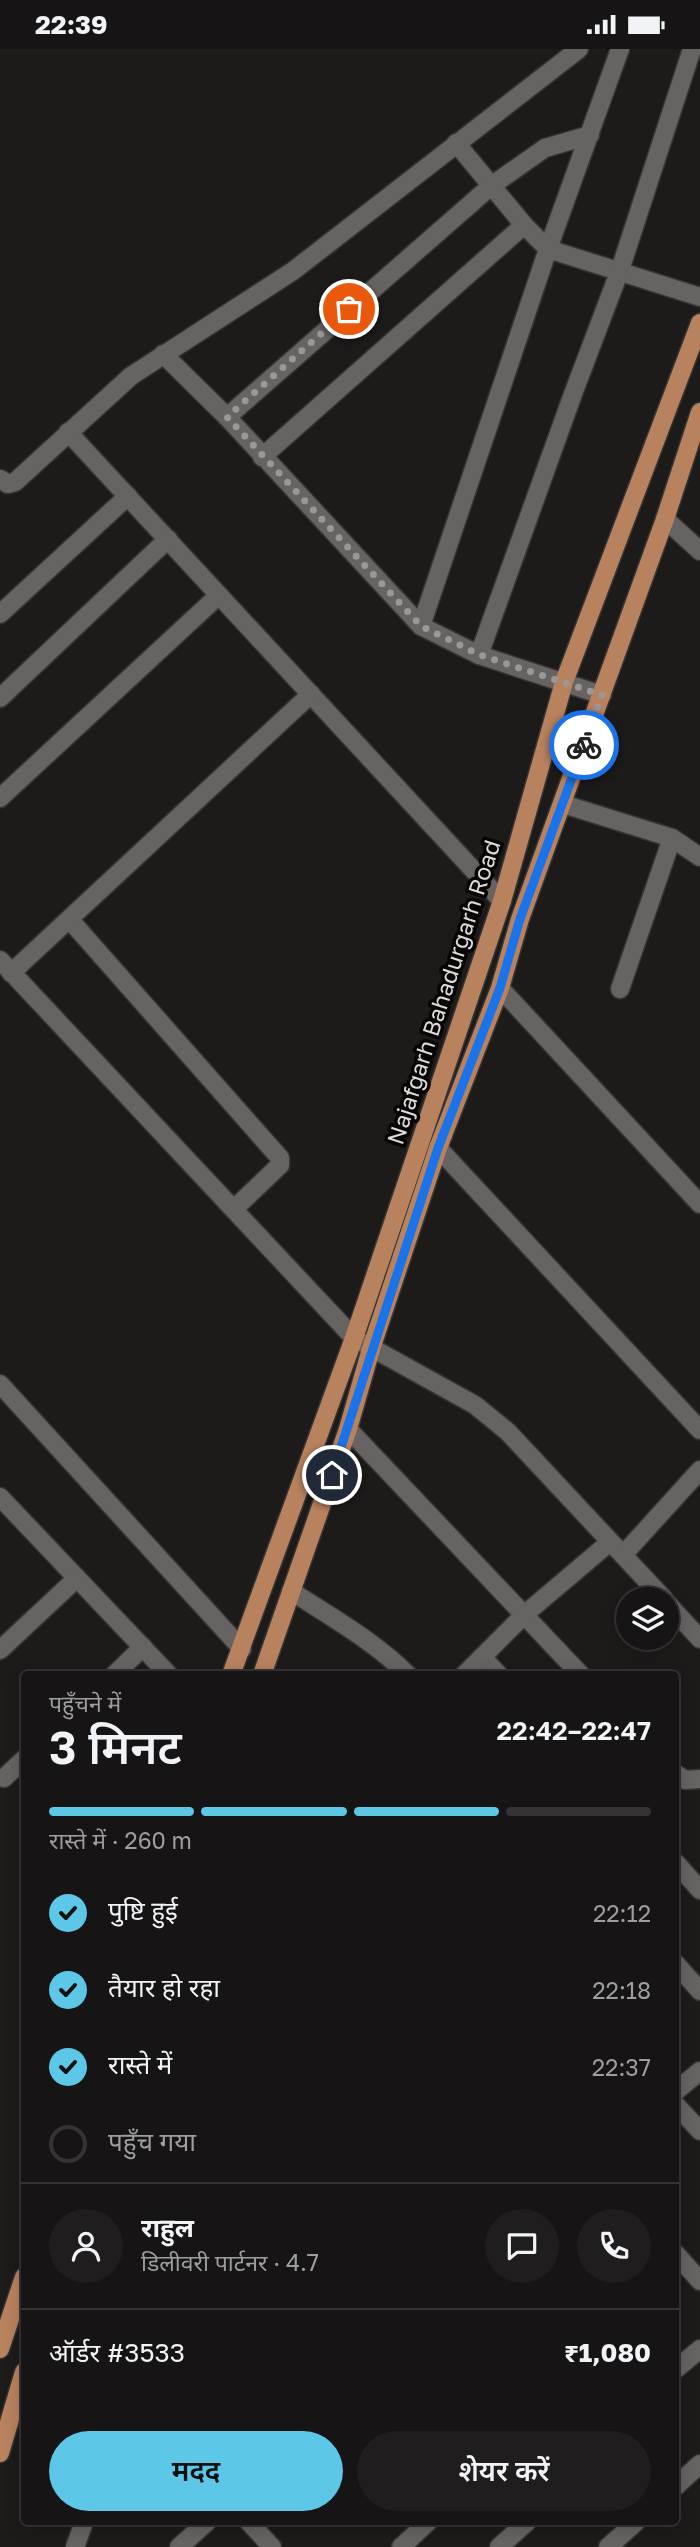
<!DOCTYPE html>
<html lang="hi">
<meta charset="utf-8">
<style>
body{margin:0;font-family:"Golos Text","Noto Sans Devanagari",sans-serif;background:#1f1d1d;color:#f1f3f6;height:100vh;display:flex;flex-direction:column;font-size:26px;white-space:nowrap}
*{box-sizing:border-box;margin:0}
p{font-size:23px;color:#9e9ea0}
.icon{flex:none;width:38px;height:38px;fill:none;stroke:currentColor;stroke-width:2;stroke-linecap:round;stroke-linejoin:round}
.map{position:relative;flex:1;overflow:hidden}
.details{position:absolute;left:21px;top:1622px;width:658px;height:854px;display:flex;flex-direction:column;background:#161414;border-radius:7px;box-shadow:0 4px 18px #0003,0 0 0 2px #353334}
.details>*{flex:none}
.buttons{position:absolute;left:616px;top:1538px;display:grid;gap:14px}
.buttons a{display:grid;place-items:center;width:63px;height:63px;border-radius:50%;background:#161414;box-shadow:0 4px 18px #0003,0 0 0 2px #353334;font-size:35px}
.pin{position:absolute;display:grid;place-items:center;width:60px;height:60px;color:#fff;margin:-30px;border:4px solid #fff;border-radius:50%;box-shadow:0 2px 7px #0007}
.courier{position:absolute;display:grid;place-items:center;width:70px;height:70px;margin:-35px;border:5px solid #1a73e8;border-radius:50%;background:#fff;color:#222;box-shadow:0 2px 9px #0007}
.head em{font-style:normal;font-weight:600}
.head div{display:flex;flex-direction:column-reverse}
.head{display:flex;align-items:center;justify-content:space-between;height:119px;padding:0 28px}
h1{font-size:46px;font-weight:600;line-height:52px}
.bar{display:grid;grid-template-columns:repeat(4,1fr);gap:10px 7px;align-content:center;height:84px;padding:0 28px}
.bar i{height:9px;border-radius:5px;background:#353334}
.bar .selected{background:#5cc7e7}
.bar p{grid-column:span 4}
.line{display:flex;align-items:center;gap:18px;padding:0 28px;border-top:2px solid #353334}
.line div{flex:1}
.round{display:grid;place-items:center;flex:none;width:74px;height:74px;border-radius:37px;background:#1f1d1d}
ol{padding:0 28px;list-style:none}
li{display:flex;align-items:center;gap:21px;height:77px}
li p{margin-inline-start:auto}
li .icon{padding:7px;border-radius:50%;background:#5cc7e7;color:#111;stroke-width:4}
li:last-child{color:#9e9ea0}
li i{width:38px;height:38px;border:4px solid #353334;border-radius:50%}
.cta{display:flex;gap:14px;margin-top:auto;padding:14px 28px}
.cta a{flex:1;height:80px;border-radius:42px;background:#5cc7e7;color:#111;font-size:28px;font-weight:600;line-height:80px;text-align:center}
.cta a+a{background:#1f1d1d;color:#f1f3f6}
.status{display:flex;justify-content:space-between;align-items:center;height:49px;padding:0 35px;background:#161414;direction:ltr}
.status svg{height:19px;fill:currentColor}
.map>svg:first-child{display:block}
</style>
<div class="status"><b>22:39</b><svg viewBox="0 0 49 12"><path d="M0 12V9h3v3zM5 12V6h3v6zM10 12V3h3v9zM15 12V0h3v12zM26 1h20v11H26zM47 4h2v5h-2z"/></svg></div>
<div class="map">
<svg width="700" height="2498" viewBox="0 0 700 2498">
<rect width="100%" height="100%" fill="#1d1a1a"/>
<g fill="none" stroke-linecap="round" stroke-linejoin="round">
<g stroke="#363434" stroke-width="21">
<g id="minor">
<path d="M 456,94 L 524,176 L 548,200 L 700,248"/>
<path d="M 163,305 L 227,368 L 421,577 L 479,606 L 602,646"/>
<path d="M 227,368 L 491,137 L 545,99 L 590,86"/>
<path d="M 68,383 L 502,852"/>
<path d="M 262,408 L 524,176"/>
<path d="M 0,430 L 8,435 L 15,433 L 131,327 L 293,222 L 579,0"/>
<path d="M 665,470 L 700,502"/>
<path d="M 0,565 L 128,447"/>
<path d="M 421,577 L 548,200 L 620,0"/>
<path d="M 479,606 L 573,345 L 620,221 L 692,0"/>
<path d="M 0,649 L 168,490"/>
<path d="M 0,749 L 219,546"/>
<path d="M 563,755 L 672,789 L 700,808"/>
<path d="M 70,871 L 280,1109 L 280,1116 L 234,1160"/>
<path d="M 0,911 L 354,1289 L 475,1356 L 508,1383 L 664,1550"/>
<path d="M 11,924 L 311,645"/>
<path d="M 500,939 L 700,1155"/>
<path d="M 620,940 L 672,789"/>
<path d="M 438,1099 L 700,1381"/>
<path d="M 0,1335 L 242,1600"/>
<path d="M 348,1380 L 581,1626"/>
<path d="M 0,1448 L 169,1626"/>
<path d="M 623,1506 L 700,1421"/>
<path d="M 291,1542 C 331,1568 374,1592 408,1626"/>
<path d="M 667,1554 L 700,1590"/>
<path d="M 0,1601 L 77,1529"/>
<path d="M 482,1608 L 499,1626"/>
<path d="M 114,1626 L 143,1598"/>
<path d="M 464,1626 L 525,1565 L 610,1493"/>
<path d="M 676,1725 L 685,1731 L 700,1730"/>
<path d="M 4,1729 L 24,1710"/>
<path d="M 676,1814 L 700,1841"/>
<path d="M 676,1915 L 700,1942"/>
<path d="M 676,2042 L 700,2022"/>
<path d="M 676,2056 L 700,2082"/>
<path d="M 676,2205 L 700,2232"/>
<path d="M 676,2320 L 700,2300"/>
<path d="M 676,2437 L 700,2415"/>
<path d="M 249,2473 L 272,2498"/>
<path d="M 75,2498 L 84,2473"/>
<path d="M 179,2498 L 207,2473"/>
<path d="M 401,2498 L 428,2473"/>
<path d="M 499,2498 L 527,2473"/>
<path d="M 608,2498 L 636,2473"/>
</g>
</g>
<g stroke="#363434" stroke-width="21">
<g id="major">
<path d="M 231,1626 L 354,1289 L 502,852 L 564,633 L 700,274"/>
<path d="M 262,1626 L 348,1380 L 371,1300 L 438,1099 L 500,939 L 520,870 L 665,470 L 700,363"/>
<path d="M 0,2300 L 24,2228"/>
<path d="M 0,2404 L 24,2323"/>
</g>
</g>
<use href="#minor" stroke="#676363" stroke-width="18"/>
<use href="#major" stroke="#b9825f" stroke-width="18"/>
</g>
<g fill="none" stroke-linecap="round" stroke-linejoin="round">
<path stroke="#9a9797" stroke-width="7" stroke-dasharray="0 12.6" d="M 349,260 L 227,368 L 421,577 L 480,606 L 602,646 L 584,696"/>
<path stroke="#1a73e8" stroke-width="9" d="M 332,1426 L 438,1099 L 500,939 L 520,870 L 584,696"/>
</g>
<g text-anchor="middle" dominant-baseline="central" stroke-width="7" stroke-linejoin="round" paint-order="stroke">
<g font-size="23" fill="#dddbdb" stroke="#070605">
<text transform="translate(443 943) rotate(-72)">Najafgarh Bahadurgarh Road</text>
</g>
</g>
</svg>
<div class="buttons">
<a><svg class="icon" aria-label="layers" viewBox="0 0 24 24"><path d="M12 4l9 5-9 5-9-5zM3 14l9 5 9-5"/></svg></a>
</div>
<div class="pin" style="left:349px;top:260px;background:#ea580c"><svg class="icon" aria-label="bag" viewBox="0 0 24 24"><path d="M5 8h14l-1 12H6zM9 8a3 3 0 0 1 6 0"/></svg></div>
<div class="pin" style="left:332px;top:1426px;background:#1f2937"><svg class="icon" aria-label="home" viewBox="0 0 24 24"><path d="M3 11l9-7 9 7M6 9v11h12V9"/></svg></div>
<div class="courier" style="left:584px;top:696px"><svg class="icon" aria-label="bike" viewBox="0 0 24 24"><circle cx="6" cy="16" r="4"/><circle cx="18" cy="16" r="4"/><path d="M6 16l4-8h5l3 8M10 8l3 8H6M13 5h3"/></svg></div>
<section class="details">
<div class="head"><div><h1>3 मिनट</h1><p>पहुँचने में</p></div><em>22:42–22:47</em></div>
<div class="bar"><i class="selected"></i><i class="selected"></i><i class="selected"></i><i></i><p>रास्ते में · 260 m</p></div>
<ol>
<li><svg class="icon" aria-label="check" viewBox="0 0 24 24"><path d="M5 12l5 5 9-10"/></svg>पुष्टि हुई<p>22:12</p></li>
<li><svg class="icon" aria-label="check" viewBox="0 0 24 24"><path d="M5 12l5 5 9-10"/></svg>तैयार हो रहा<p>22:18</p></li>
<li><svg class="icon" aria-label="check" viewBox="0 0 24 24"><path d="M5 12l5 5 9-10"/></svg>रास्ते में<p>22:37</p></li>
<li><i></i>पहुँच गया</li>
</ol>
<div class="line" style="height:126px"><a class="round"><svg class="icon" aria-label="person" viewBox="0 0 24 24"><circle cx="12" cy="8" r="4"/><path d="M4 21q1-7 8-7t8 7"/></svg></a><div><b>राहुल</b><p>डिलीवरी पार्टनर · 4.7</p></div><a class="round"><svg class="icon" aria-label="chat" viewBox="0 0 24 24"><path d="M4 5h16v11H9l-5 4z"/></svg></a><a class="round"><svg class="icon" aria-label="phone" viewBox="0 0 24 24"><path d="M5 4h4l2 5-3 2q2 4 5 5l2-3 5 2v4C11 20 4 13 5 4z"/></svg></a></div>
<div class="line" style="height:91px"><div>ऑर्डर #3533</div><b>₹1,080</b></div>
<div class="cta"><a>मदद</a><a>शेयर करें</a></div>
</section>
</div>
